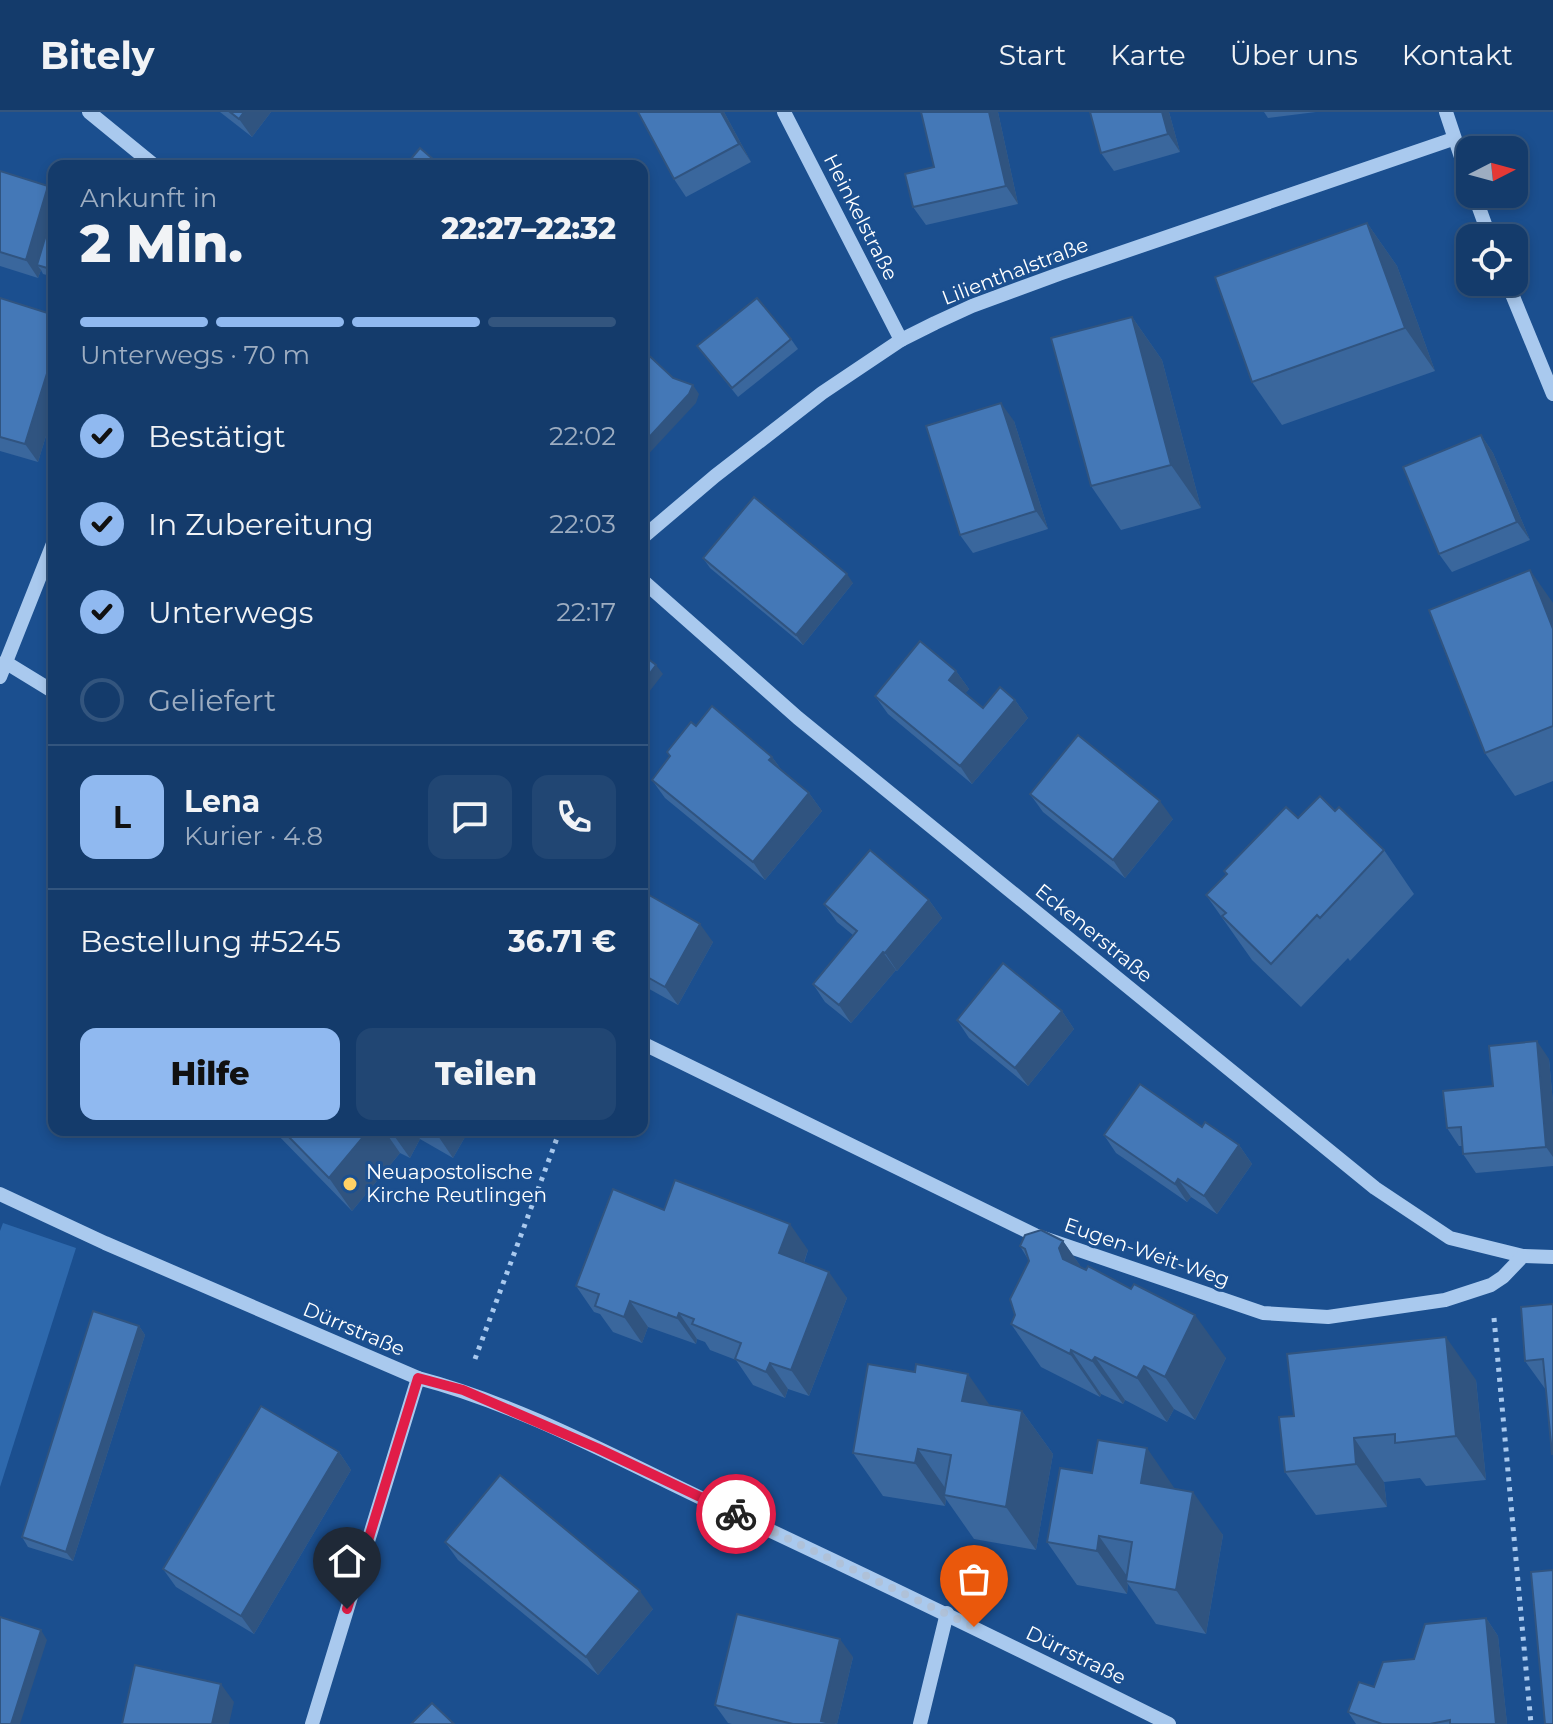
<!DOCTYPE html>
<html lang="de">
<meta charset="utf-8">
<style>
body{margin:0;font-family:Montserrat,sans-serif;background:#214673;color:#f1f3f6;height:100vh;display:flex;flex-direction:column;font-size:30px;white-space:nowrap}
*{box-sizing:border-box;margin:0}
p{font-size:26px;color:#9dadc1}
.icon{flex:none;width:44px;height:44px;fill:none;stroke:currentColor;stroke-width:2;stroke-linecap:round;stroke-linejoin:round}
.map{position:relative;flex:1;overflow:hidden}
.details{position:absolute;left:48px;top:48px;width:600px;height:976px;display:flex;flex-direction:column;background:#143b6b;border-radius:16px;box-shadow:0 4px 12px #0003,0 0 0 2px #33557e}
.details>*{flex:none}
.needle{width:52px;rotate:84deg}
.buttons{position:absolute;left:1456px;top:24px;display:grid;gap:16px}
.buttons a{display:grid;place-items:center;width:72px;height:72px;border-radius:16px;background:#143b6b;box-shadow:0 4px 12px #0003,0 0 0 2px #33557e;font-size:40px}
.pin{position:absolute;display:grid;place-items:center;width:68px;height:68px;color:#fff;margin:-82px -34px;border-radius:50% 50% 50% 0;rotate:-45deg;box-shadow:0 0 8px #0007}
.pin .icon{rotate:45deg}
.courier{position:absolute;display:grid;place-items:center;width:80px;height:80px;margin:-40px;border:6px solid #e11d48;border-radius:50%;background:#fff;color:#222;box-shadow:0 2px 10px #0007}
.headline em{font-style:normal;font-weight:800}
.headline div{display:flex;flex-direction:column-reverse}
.headline{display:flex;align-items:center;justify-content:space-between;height:136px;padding:0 32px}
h1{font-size:52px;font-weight:800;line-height:60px}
.bar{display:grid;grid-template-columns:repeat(4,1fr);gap:12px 8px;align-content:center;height:96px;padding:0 32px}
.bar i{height:10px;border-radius:6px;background:#33557e}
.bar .selected{background:#90b9f0}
.bar p{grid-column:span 4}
.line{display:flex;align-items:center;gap:20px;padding:0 32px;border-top:2px solid #33557e}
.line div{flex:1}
.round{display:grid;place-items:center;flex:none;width:84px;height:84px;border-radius:16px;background:#214673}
ol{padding:0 32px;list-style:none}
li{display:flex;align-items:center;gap:24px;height:88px}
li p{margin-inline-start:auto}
li .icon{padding:8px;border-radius:50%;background:#90b9f0;color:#111;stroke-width:4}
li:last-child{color:#9dadc1}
li i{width:44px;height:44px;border:4px solid #33557e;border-radius:50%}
.primary-button{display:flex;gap:16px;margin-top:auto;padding:16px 32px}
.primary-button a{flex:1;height:92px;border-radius:16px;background:#90b9f0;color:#111;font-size:32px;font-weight:800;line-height:92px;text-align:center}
.primary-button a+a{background:#214673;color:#f1f3f6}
header{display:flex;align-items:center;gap:48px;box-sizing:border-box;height:112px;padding:0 40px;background:#143b6b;border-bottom:2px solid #33557e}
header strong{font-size:38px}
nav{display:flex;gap:44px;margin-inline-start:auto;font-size:28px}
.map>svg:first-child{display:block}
</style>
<header>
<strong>Bitely</strong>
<nav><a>Start</a><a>Karte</a><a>Über uns</a><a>Kontakt</a></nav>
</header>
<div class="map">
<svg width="1553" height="1612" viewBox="0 0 1553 1612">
<rect width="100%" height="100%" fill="#1b4f8f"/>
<path fill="#2e69ad" d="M 3,1111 L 76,1136 L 0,1375 L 0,1119 Z"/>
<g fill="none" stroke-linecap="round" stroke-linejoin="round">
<g stroke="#a9c9ee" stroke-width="5" stroke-dasharray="4 6" stroke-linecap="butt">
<path d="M 1494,1206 L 1531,1612"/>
<path d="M 475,1247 L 560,1018"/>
</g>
<g stroke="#a9c9ee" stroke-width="14">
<path d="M 89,0 L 155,54"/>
<path d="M 784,0 L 901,228"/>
<path d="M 1446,0 L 1470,72"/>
<path d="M 1474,82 L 1490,126"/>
<path d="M 1507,170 L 1553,282"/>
<path d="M 642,426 L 715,364 L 822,281 L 901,228 L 935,211 L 972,194 L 1059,162 L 1453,27"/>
<path d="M 642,468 L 798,606 L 1375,1076 L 1450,1126 L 1523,1144 L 1553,1145"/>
<path d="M 5,550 L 54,580"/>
<path d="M 0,565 L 54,429"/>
<path d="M 642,931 L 1035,1123 L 1263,1201 L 1328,1205 L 1445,1188 L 1491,1173 L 1503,1165 L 1523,1144"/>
<path d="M 0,1082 L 105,1131 L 418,1266 C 517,1292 611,1343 703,1387 C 859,1460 1015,1535 1169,1612"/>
<path d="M 312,1612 L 418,1266"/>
<path d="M 920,1612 L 947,1501"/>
</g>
</g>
<g fill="#3a679d">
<path d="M 220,0 L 271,0 L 252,25 Z"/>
<path d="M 724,0 L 751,50 L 686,85 L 674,67 Z"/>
<path d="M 921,0 L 998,0 L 1018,92 L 926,113 L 913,95 L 934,55 Z"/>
<path d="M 1169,0 L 1180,40 L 1114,59 L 1101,41 Z"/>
<path d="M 1264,0 L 1316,0 L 1268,6 Z"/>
<path d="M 0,59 L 48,74 L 54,82 L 54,165 L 43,162 L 41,158 L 38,166 L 0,154 Z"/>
<path d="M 1367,111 L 1397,154 L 1435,259 L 1282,313 L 1252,270 Z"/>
<path d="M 0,186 L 54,203 L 54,298 L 38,350 L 0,339 Z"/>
<path d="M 1132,205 L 1162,248 L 1201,396 L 1121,418 L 1091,374 Z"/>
<path d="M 791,227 L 798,237 L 738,285 L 697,234 Z"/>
<path d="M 1014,309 L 1048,417 L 973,441 L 960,423 Z"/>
<path d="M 1481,323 L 1493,341 L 1530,428 L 1452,460 L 1439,442 Z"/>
<path d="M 703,446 L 853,471 L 803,533 L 710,456 Z"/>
<path d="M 1553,491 L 1553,669 L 1515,684 L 1485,641 Z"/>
<path d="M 956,559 L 969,577 L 965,581 L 983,596 L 1015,588 L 1028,606 L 972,672 L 888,602 L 875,584 Z"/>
<path d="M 696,614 L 772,645 L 783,660 L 809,681 L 822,699 L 765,768 L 665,686 L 652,668 L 670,645 L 667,640 Z"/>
<path d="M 1030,682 L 1173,707 L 1125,766 L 1043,700 Z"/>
<path d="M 1335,699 L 1384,738 L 1414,782 L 1350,849 L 1348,846 L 1301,895 L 1252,848 L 1206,783 L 1226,763 L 1224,759 L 1298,706 Z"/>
<path d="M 642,779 L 713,830 L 678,893 L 642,873 Z"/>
<path d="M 929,788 L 942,806 L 897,859 L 896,858 L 851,911 L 825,890 L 813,872 L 853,823 L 837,810 L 824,792 Z"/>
<path d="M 1062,899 L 1074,917 L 1028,974 L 969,926 L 957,908 Z"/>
<path d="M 1549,947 L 1553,991 L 1553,1054 L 1476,1061 L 1463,1042 L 1463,1034 L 1459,1034 L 1447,1016 L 1493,974 Z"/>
<path d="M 1202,1015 L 1239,1033 L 1252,1052 L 1217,1102 L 1191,1085 L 1187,1090 L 1116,1041 L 1104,1023 Z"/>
<path d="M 273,1018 L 469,1018 L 453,1046 L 420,1027 L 410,1046 L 400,1041 L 352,1099 Z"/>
<path d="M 664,1098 L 808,1138 L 804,1151 L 847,1186 L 809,1284 L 788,1277 L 785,1286 L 753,1273 L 736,1248 L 710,1238 L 705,1230 L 697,1227 L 696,1232 L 648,1215 L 642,1231 L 613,1220 L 600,1202 L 594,1200 L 576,1174 Z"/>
<path d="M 1063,1129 L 1081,1155 L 1226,1246 L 1195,1308 L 1174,1297 L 1167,1310 L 1125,1288 L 1123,1292 L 1101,1282 L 1100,1285 L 1041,1255 L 1011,1212 L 1015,1203 L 1029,1149 L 1020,1134 Z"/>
<path d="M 1553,1192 L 1553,1343 L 1552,1342 L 1546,1278 L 1525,1249 Z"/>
<path d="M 139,1214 L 145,1223 L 73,1449 L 28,1435 L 22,1425 Z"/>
<path d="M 1476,1268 L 1486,1368 L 1426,1374 L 1420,1366 L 1384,1370 L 1387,1395 L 1316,1403 L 1285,1360 L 1294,1304 Z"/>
<path d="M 990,1293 L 1022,1299 L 1053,1342 L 1036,1438 L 974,1427 L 946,1387 L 945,1394 L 883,1384 L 853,1341 Z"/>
<path d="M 339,1340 L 351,1358 L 254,1522 L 176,1475 L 163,1457 Z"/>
<path d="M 1176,1377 L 1223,1423 L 1206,1522 L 1156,1512 L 1128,1472 L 1127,1482 L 1077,1473 L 1047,1430 Z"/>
<path d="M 445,1430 L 653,1497 L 598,1563 L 458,1448 Z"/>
<path d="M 1486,1506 L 1498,1524 L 1507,1612 L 1356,1612 L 1348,1600 L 1374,1575 L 1414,1547 Z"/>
<path d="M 853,1545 L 837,1612 L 732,1612 L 728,1611 L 715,1593 Z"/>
</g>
<g fill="#305480">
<path d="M 244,0 L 271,0 L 252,25 L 239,7 Z"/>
<path d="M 721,0 L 724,0 L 751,50 L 739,32 Z"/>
<path d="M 989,0 L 998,0 L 1018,92 L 1006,74 Z"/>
<path d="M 1162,0 L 1169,0 L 1180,40 L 1168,22 Z"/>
<path d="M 48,74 L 54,82 L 54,113 L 37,153 L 41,158 L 38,166 L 26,148 Z"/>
<path d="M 1367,111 L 1397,154 L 1435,259 L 1405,216 Z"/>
<path d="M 1132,205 L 1162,248 L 1201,396 L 1171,353 Z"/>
<path d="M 643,226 L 650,235 L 647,245 L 642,238 Z"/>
<path d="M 54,239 L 54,298 L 38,350 L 25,332 Z"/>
<path d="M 693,273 L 699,282 L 696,291 L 642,349 L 642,333 Z"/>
<path d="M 1001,291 L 1014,309 L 1048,417 L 1036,399 Z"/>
<path d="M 1481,323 L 1493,341 L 1530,428 L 1517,410 Z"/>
<path d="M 1530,458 L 1553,491 L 1553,517 Z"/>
<path d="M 847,462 L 853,471 L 803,533 L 796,523 Z"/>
<path d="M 656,553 L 663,562 L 642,589 L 642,572 Z"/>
<path d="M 956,559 L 969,577 L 962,586 L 949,568 Z"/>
<path d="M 1015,588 L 1028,606 L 972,672 L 960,654 Z"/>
<path d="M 772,645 L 785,663 L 769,648 Z"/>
<path d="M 809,681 L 822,699 L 765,768 L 753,750 Z"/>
<path d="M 1160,689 L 1173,707 L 1125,766 L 1113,748 Z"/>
<path d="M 929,788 L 942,806 L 897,859 L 885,841 Z"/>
<path d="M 700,812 L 713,830 L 678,893 L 665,875 Z"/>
<path d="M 883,840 L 896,858 L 851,911 L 839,893 Z"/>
<path d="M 1062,899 L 1074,917 L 1028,974 L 1015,956 Z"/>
<path d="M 1537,929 L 1549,947 L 1553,991 L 1553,1045 L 1546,1035 Z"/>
<path d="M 369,1018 L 384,1018 L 400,1041 L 352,1099 L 329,1066 Z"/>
<path d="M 390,1018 L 414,1018 L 420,1027 L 410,1046 Z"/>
<path d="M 434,1018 L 469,1018 L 453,1046 Z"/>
<path d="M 1239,1033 L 1252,1052 L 1217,1102 L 1204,1084 Z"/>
<path d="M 1178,1067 L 1191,1085 L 1187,1090 L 1175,1072 Z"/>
<path d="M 790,1112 L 808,1138 L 798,1167 L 779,1141 Z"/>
<path d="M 1063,1129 L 1093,1172 L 1063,1147 L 1059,1136 Z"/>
<path d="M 829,1160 L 847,1186 L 809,1284 L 791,1258 Z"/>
<path d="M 630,1189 L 648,1215 L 642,1231 L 624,1205 Z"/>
<path d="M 679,1201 L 697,1227 L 696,1232 L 677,1206 Z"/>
<path d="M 1195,1203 L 1226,1246 L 1195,1308 L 1165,1265 Z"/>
<path d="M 139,1214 L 145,1223 L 73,1449 L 66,1440 Z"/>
<path d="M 1446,1225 L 1476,1268 L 1486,1368 L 1456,1324 Z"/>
<path d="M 1071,1238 L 1101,1282 L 1100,1285 L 1070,1242 Z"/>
<path d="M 1095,1245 L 1125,1288 L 1123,1292 L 1092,1249 Z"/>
<path d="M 770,1251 L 788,1277 L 785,1286 L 766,1260 Z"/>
<path d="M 1144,1254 L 1174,1297 L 1167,1310 L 1137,1266 Z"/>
<path d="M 968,1262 L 998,1305 L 962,1289 Z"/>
<path d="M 1022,1299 L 1053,1342 L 1036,1438 L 1006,1395 Z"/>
<path d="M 1354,1326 L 1384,1370 L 1387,1395 L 1356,1352 Z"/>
<path d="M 1147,1336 L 1177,1380 L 1141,1371 Z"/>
<path d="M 918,1337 L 948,1380 L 944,1383 L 946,1387 L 945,1394 L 915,1351 Z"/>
<path d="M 339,1340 L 351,1358 L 254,1522 L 241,1504 Z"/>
<path d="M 1193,1380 L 1223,1423 L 1206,1522 L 1176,1478 Z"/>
<path d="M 1099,1424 L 1129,1467 L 1126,1469 L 1128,1472 L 1127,1482 L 1097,1439 Z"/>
<path d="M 640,1479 L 653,1497 L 598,1563 L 586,1545 Z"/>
<path d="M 1486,1506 L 1498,1524 L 1507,1612 L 1496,1612 Z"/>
<path d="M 41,1518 L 47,1528 L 20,1612 L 11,1612 Z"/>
<path d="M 840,1527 L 853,1545 L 837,1612 L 821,1609 Z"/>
<path d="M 221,1572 L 234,1590 L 229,1612 L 212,1612 Z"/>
</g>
<g fill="#4478b7" stroke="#305480" stroke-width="2">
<path d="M 230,0 L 244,0 L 239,7 Z"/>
<path d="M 638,0 L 721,0 L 739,32 L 674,67 Z"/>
<path d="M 921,0 L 989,0 L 1006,74 L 913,95 L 905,62 L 934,55 Z"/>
<path d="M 1090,0 L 1162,0 L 1168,22 L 1101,41 Z"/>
<path d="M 420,36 L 441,54 L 405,54 Z"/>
<path d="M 0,59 L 48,74 L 26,148 L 0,140 Z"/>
<path d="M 54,96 L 54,158 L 37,153 Z"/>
<path d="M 1367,111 L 1405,216 L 1252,270 L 1215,165 Z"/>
<path d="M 0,186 L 54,203 L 54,239 L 25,332 L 0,325 Z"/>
<path d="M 757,186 L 791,227 L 732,276 L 697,234 Z"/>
<path d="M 1132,205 L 1171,353 L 1091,374 L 1051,226 Z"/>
<path d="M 642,237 L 673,266 L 693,273 L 689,282 L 642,333 Z"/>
<path d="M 1001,291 L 1036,399 L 960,423 L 926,314 Z"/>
<path d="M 1481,323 L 1517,410 L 1439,442 L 1403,355 Z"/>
<path d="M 754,385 L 847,462 L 796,523 L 703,446 Z"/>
<path d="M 1530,458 L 1553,517 L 1553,614 L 1485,641 L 1429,498 Z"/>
<path d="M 920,529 L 956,559 L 949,568 L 983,596 L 1000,575 L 1015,588 L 960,654 L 875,584 Z"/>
<path d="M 642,542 L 656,553 L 642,572 Z"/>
<path d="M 712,594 L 772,645 L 769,648 L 809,681 L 753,750 L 652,668 L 670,644 L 667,640 L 691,610 L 696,614 Z"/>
<path d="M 1078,623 L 1160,689 L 1113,748 L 1030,682 Z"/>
<path d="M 1320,684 L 1335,699 L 1339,695 L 1384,738 L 1320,806 L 1317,803 L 1271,852 L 1222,804 L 1226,801 L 1206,783 L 1227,762 L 1224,759 L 1286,695 L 1298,706 Z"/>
<path d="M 870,738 L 929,788 L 885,841 L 883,840 L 839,893 L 813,872 L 857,819 L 824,792 Z"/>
<path d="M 642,779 L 700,812 L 665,875 L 642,862 Z"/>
<path d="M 1003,851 L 1062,899 L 1015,956 L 957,908 Z"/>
<path d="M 1537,929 L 1546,1035 L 1463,1042 L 1461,1015 L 1447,1016 L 1443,979 L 1493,974 L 1489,934 Z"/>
<path d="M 1140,972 L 1202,1015 L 1205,1010 L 1239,1033 L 1204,1084 L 1178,1067 L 1175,1072 L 1104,1023 Z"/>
<path d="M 282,1018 L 369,1018 L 329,1066 Z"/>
<path d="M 675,1068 L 790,1112 L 779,1141 L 829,1160 L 791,1258 L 770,1251 L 766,1260 L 735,1247 L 741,1231 L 692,1212 L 694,1207 L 679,1201 L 677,1206 L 630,1189 L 624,1205 L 595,1194 L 599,1182 L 576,1174 L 613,1077 L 664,1098 Z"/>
<path d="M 1041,1118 L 1063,1129 L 1059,1136 L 1063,1147 L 1086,1158 L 1088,1154 L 1131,1177 L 1134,1172 L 1195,1203 L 1165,1265 L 1144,1254 L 1137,1266 L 1095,1245 L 1092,1249 L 1071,1238 L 1070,1242 L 1011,1212 L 1015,1203 L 1010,1187 L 1029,1149 L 1025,1137 L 1020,1134 L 1025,1123 Z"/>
<path d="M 1553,1192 L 1553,1342 L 1552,1342 L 1543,1247 L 1525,1249 L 1521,1195 Z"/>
<path d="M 93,1199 L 139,1214 L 66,1440 L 22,1425 Z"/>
<path d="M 1446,1225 L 1456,1324 L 1395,1331 L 1395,1322 L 1354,1326 L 1356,1352 L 1285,1360 L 1279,1305 L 1294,1304 L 1287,1242 Z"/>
<path d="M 868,1252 L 915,1260 L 916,1252 L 968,1262 L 962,1289 L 1022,1299 L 1006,1395 L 944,1383 L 951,1343 L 918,1337 L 915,1351 L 853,1341 Z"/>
<path d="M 261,1294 L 339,1340 L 241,1504 L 163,1457 Z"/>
<path d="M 1098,1328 L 1147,1336 L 1141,1371 L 1193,1380 L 1176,1478 L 1126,1469 L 1132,1430 L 1099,1424 L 1097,1439 L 1047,1430 L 1060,1356 L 1092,1361 Z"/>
<path d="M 500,1363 L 640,1479 L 586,1545 L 445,1430 Z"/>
<path d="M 1553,1458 L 1553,1612 L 1545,1612 L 1531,1460 Z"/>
<path d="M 737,1502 L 840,1527 L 821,1609 L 835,1612 L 793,1612 L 715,1593 Z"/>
<path d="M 0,1505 L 41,1518 L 11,1612 L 0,1612 Z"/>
<path d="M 1486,1506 L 1496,1612 L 1450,1612 L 1450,1608 L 1430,1612 L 1382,1612 L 1348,1600 L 1359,1570 L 1374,1575 L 1383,1550 L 1414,1547 L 1425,1512 Z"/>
<path d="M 135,1553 L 221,1572 L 212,1612 L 122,1612 Z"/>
<path d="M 432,1591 L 454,1612 L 411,1612 Z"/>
</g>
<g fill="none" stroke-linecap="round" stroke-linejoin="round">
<path stroke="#afc1d8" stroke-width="8" stroke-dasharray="0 14.4" d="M 736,1402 L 974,1515"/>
<path stroke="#e11d48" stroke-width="10" d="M 347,1497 L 418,1266 L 463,1278 L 597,1336 L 736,1402"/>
</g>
<circle fill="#ffd166" stroke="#1b4f8f" stroke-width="3" cx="350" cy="1072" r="8"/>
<g text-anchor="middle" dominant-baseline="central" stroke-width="6" stroke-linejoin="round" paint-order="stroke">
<g font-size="20" fill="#fff" stroke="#1b4f8f">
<text transform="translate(861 105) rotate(63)">Heinkelstraße</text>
<text transform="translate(1015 159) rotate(-21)">Lilienthalstraße</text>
<text transform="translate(1094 821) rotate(39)">Eckenerstraße</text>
<text transform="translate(1147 1140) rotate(19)">Eugen-Weit-Weg</text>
<text transform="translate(354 1217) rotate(23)">Dürrstraße</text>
<text transform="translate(1076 1543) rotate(26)">Dürrstraße</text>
</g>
<g font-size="20" fill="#fff" stroke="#1b4f8f" text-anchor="start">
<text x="366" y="1060">Neuapostolische<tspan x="366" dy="23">Kirche Reutlingen</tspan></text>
</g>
</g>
</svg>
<div class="buttons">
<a><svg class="needle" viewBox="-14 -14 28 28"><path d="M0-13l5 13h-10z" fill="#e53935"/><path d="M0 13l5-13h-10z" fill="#9dadc1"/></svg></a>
<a><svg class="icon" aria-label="locate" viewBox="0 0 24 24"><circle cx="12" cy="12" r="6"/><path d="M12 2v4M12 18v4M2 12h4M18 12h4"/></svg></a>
</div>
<div class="pin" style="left:974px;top:1515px;background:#ea580c"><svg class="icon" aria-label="bag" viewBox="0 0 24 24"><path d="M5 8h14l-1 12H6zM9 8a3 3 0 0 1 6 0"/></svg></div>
<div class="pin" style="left:347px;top:1497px;background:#1f2937"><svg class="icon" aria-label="home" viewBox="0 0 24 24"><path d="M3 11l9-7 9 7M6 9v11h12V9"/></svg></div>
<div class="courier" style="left:736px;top:1402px"><svg class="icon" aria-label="bike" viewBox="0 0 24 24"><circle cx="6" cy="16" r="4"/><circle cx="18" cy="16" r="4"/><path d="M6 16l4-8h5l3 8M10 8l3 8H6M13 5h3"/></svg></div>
<section class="details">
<div class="headline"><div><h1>2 Min.</h1><p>Ankunft in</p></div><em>22:27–22:32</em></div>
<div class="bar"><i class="selected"></i><i class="selected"></i><i class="selected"></i><i></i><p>Unterwegs · 70 m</p></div>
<ol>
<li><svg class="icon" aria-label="check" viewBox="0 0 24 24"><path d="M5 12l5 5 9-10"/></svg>Bestätigt<p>22:02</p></li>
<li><svg class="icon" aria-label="check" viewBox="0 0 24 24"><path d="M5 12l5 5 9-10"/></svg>In Zubereitung<p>22:03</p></li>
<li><svg class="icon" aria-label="check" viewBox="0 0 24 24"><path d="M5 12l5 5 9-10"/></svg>Unterwegs<p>22:17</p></li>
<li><i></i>Geliefert</li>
</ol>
<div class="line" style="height:144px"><b class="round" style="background:#90b9f0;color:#111">L</b><div><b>Lena</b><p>Kurier · 4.8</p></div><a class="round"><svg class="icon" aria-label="chat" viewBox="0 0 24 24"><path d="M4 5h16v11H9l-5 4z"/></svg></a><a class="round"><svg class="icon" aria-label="phone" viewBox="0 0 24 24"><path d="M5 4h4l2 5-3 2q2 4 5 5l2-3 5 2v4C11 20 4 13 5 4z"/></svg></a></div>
<div class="line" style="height:104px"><div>Bestellung #5245</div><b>36.71 €</b></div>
<div class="primary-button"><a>Hilfe</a><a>Teilen</a></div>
</section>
</div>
